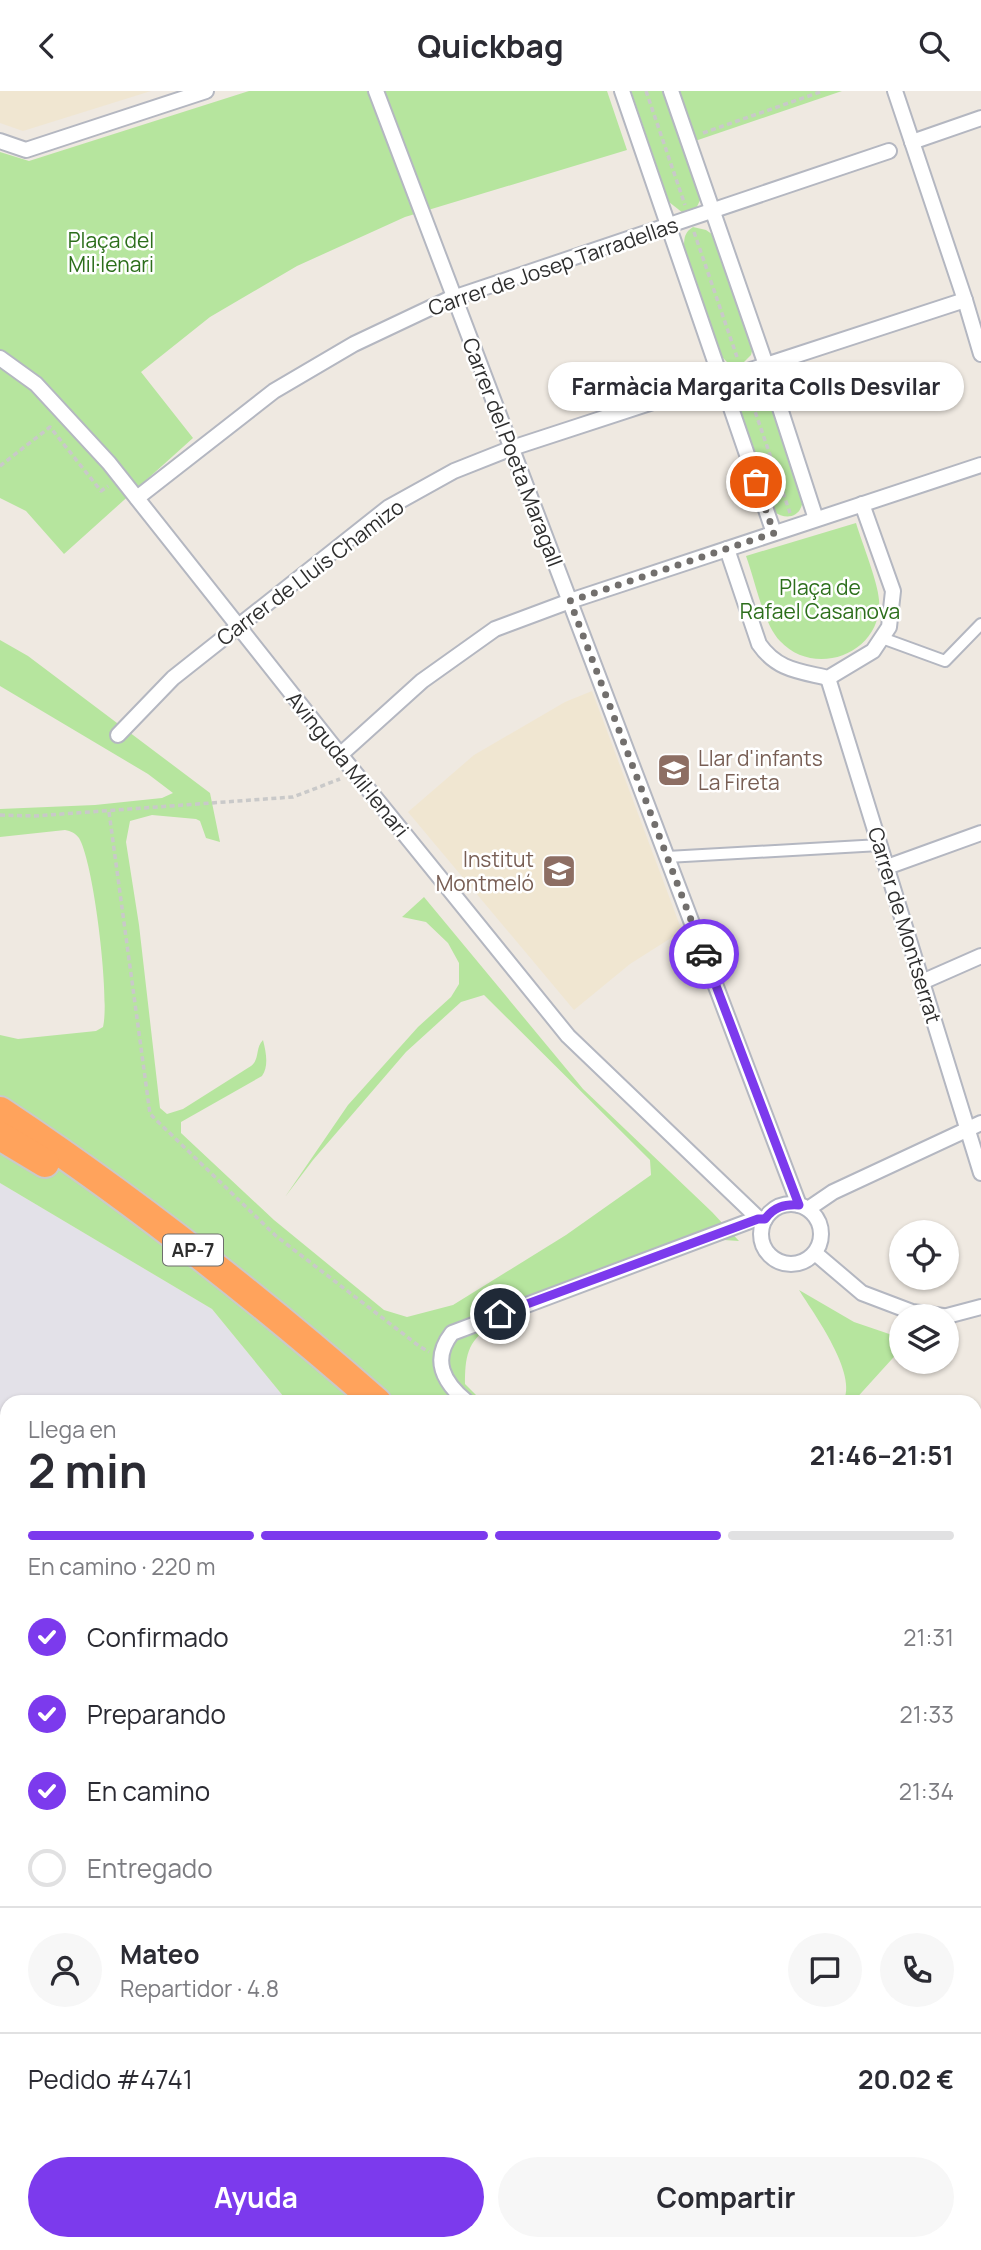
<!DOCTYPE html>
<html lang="es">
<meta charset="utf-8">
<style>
body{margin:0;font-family:Manrope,sans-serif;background:#f7f7f7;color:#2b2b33;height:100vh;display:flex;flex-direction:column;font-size:26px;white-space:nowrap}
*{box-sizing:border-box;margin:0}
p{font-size:23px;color:#7c7c81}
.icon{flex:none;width:38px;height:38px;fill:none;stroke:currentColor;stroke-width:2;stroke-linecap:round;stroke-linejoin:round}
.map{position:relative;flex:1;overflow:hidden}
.side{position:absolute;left:0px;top:1304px;width:982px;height:856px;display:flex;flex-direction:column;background:#fff;border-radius:21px 21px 0 0;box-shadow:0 2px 5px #0004}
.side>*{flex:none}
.buttons{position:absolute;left:889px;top:1129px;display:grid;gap:14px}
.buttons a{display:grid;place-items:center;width:70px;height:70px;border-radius:50%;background:#fff;box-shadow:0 2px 5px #0004;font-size:35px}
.pin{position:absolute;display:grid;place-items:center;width:60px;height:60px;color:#fff;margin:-30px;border:4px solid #fff;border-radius:50%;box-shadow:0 2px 7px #0007}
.courier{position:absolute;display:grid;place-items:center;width:70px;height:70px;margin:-35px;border:5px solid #7c3aed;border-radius:50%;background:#fff;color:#222;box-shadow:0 2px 9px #0007}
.bubble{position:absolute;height:49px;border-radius:24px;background:#fff;box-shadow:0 2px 5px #0004;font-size:23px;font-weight:700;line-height:49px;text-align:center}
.headline em{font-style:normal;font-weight:700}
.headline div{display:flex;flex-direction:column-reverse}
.headline{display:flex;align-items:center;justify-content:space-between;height:119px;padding:0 28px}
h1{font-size:46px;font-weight:700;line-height:52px}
.bar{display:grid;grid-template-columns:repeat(4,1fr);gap:10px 7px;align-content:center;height:84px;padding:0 28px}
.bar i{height:9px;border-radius:5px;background:#e1e1e2}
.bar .on{background:#7c3aed}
.bar p{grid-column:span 4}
.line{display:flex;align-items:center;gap:18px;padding:0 28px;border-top:2px solid #e1e1e2}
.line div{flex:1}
.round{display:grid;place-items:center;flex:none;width:74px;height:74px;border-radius:37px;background:#f7f7f7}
ol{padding:0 28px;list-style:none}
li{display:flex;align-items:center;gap:21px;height:77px}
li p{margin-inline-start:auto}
li .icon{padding:7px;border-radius:50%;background:#7c3aed;color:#fff;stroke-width:4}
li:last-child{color:#7c7c81}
li i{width:38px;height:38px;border:4px solid #e1e1e2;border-radius:50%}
.button{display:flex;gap:14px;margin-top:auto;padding:14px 28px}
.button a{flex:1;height:80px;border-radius:42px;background:#7c3aed;color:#fff;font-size:28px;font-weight:700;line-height:80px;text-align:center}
.button a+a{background:#f7f7f7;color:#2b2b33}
header{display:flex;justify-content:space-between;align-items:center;height:91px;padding:0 28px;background:#fff;font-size:32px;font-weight:700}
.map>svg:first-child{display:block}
</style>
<header><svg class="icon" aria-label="back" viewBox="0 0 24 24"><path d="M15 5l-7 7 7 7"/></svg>Quickbag<svg class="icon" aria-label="search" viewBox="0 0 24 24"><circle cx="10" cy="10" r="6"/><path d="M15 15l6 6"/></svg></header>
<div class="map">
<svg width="981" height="2159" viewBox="0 0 981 2159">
<rect width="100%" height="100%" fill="#efe9e1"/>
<g fill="#e3e1e8">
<path d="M 0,1092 L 212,1218 L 288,1311 L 7,1311 L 7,1420 L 0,1408 Z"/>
<path d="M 0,1834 L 7,1837 L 7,2152 L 465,2152 L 471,2159 L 0,2159 Z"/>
<path d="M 517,2152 L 841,2152 L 858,2159 L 511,2159 Z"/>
</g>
<g fill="#f0e6d1">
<path d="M 0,0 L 151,0 L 23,40 L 0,32 Z"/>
<path d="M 592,600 L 682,840 L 630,873 L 574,919 L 408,721 L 474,664 L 565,611 Z"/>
</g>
<g fill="#b6e59e">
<path d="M 249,0 L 607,0 L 627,59 L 405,126 L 297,175 L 210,226 L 141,281 L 193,347 L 64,463 L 26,420 L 0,407 L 0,61 L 29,70 Z"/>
<path d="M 631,0 L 666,0 L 701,107 L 695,120 L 683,122 L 669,111 Z"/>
<path d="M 677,0 L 842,0 L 695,50 Z"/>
<path d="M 693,136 L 706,139 L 716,146 L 753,256 L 751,264 L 742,273 L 728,272 L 722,266 L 684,156 C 684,146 685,141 693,136 Z"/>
<path d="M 747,287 L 759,288 L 766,296 L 803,406 C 803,425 788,431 773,420 L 735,303 L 737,296 Z"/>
<path d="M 856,432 C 862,452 878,491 879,509 C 883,562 815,588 780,550 C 763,532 755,489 746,465 Z"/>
<path d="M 0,549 L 28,565 L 210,702 L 220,751 L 206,747 L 200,730 L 196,728 L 152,724 L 130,730 L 126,751 L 139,834 L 160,1017 L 167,1023 L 183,1018 L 251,975 C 260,968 255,957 263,949 C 266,961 269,975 262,985 L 181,1031 L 181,1042 L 274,1129 L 384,1219 L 407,1226 L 453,1214 L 566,1144 L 651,1084 L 650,1069 L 484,904 L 461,911 L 406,961 L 313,1069 L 285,1106 L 348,1014 L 418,936 L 451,906 L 459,893 L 459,872 L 448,852 L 426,831 L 402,826 L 424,806 L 583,998 L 712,1121 L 739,1150 L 724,1149 L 616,1185 L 490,1236 C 467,1250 465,1267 465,1293 L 483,1311 L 288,1311 L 212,1218 L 0,1092 L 0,944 L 18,948 L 96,940 L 103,936 C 110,908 94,772 79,747 C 75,742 71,740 65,739 L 0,746 L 0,718 L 95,714 L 162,707 L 173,702 L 148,683 L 0,595 Z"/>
<path d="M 799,1199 L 854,1231 L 901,1247 L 901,1258 L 853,1311 L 843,1311 C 859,1284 814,1223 799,1199 Z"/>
<path d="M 0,1408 L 7,1420 L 7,1837 L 0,1834 Z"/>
<path d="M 981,1587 L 981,1617 L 975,1624 L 975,1588 Z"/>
<path d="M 975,1831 L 981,1843 L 981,2159 L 858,2159 L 841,2153 L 975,2152 Z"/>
<path d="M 465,2153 L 517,2153 L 511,2159 L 471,2159 Z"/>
</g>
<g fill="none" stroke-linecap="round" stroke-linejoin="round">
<g stroke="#b4b7c1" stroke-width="14">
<g id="pedestrian">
<path d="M 882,547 L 945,570 L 981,533"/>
<path d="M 667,766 L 880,754"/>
</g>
</g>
<g stroke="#b4b7c1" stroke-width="18">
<g id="minor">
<path d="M 376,0 L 799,1114"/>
<path d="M 622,0 L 774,442"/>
<path d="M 671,0 L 766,274 L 816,428"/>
<path d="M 895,0 L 965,209 L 981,263"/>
<path d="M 0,50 L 26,59 L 206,0"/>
<path d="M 912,51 L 981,27"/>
<path d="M 0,267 L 36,293 L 109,372 L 330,651 L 568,945 L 758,1127 L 765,1128"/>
<path d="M 137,407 L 274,300 L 354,253 L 447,209 L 889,60"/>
<path d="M 727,458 L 759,553 C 777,579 799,580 828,587 L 873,560 L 889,536 L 893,500 L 862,413"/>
<path d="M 828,587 L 981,1082"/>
<path d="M 118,644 L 173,587 L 389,416 L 454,380 L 512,357 L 965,209"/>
<path d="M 340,664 L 422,590 L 495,538 L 570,510 L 981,374"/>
<path d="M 887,776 L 981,742"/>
<path d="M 922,891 L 981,865"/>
<circle cx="791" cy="1143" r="30"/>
<path d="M 808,1118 L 833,1101 L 981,1032"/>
<path d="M 815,1162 L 862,1202 L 912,1221 L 943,1225"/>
<path d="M 947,1225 L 981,1216"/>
<path d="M 467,1311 C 443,1291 431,1269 452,1242 L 758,1127"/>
<path d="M 975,1856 L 981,1870"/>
<path d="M 975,2002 L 975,1995 L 981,1984"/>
<path d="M 975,2025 L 981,2038"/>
<path d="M 799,2152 L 817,2159"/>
</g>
</g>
<g stroke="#c9c9c9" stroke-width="32">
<g id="motorway">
<path d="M 0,1020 C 133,1108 257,1206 377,1311"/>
<path d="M 0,1045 L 45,1072"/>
<path d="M 0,1517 L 7,1528"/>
<path d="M 0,1650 L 7,1655"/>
<path d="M 0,1698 L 7,1703"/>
<path d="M 0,1725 L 7,1729"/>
<path d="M 0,1775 L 7,1780"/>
<path d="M 975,2094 L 981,2097"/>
<path d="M 975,2117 L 981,2135"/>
<path d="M 536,2152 L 542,2159"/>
<path d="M 970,2152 L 981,2157"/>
</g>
</g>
<g stroke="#c9c9c9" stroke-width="3.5" stroke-dasharray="5 3.5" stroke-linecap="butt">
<path d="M 646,0 L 685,114"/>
<path d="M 703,42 L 823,0"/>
<path d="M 694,141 L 737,266"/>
<path d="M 747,297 L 790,422"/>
<path d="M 0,375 L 50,336 L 101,400 L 108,395"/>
<path d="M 109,721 L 150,1023 L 276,1145 L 419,1255 L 429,1261"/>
<path d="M 0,724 L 35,725 L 293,706 L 340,688"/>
</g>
<use href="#pedestrian" stroke="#fff" stroke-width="10"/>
<use href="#minor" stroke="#fff" stroke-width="14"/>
<use href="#motorway" stroke="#ffa35c" stroke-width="28"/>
</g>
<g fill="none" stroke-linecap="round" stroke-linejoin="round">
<path stroke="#726f6d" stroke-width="7" stroke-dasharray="0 12.6" d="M 704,863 L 570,510 L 774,442 L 756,391"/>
<path stroke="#7c3aed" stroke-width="9" d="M 500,1223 L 758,1128 L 765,1128 C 774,1116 784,1113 799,1114 L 704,863"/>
</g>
<defs>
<g id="school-square" transform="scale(1.75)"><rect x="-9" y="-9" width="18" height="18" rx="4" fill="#8d6e63" stroke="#fff"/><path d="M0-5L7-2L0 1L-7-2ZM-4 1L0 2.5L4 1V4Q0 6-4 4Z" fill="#fff"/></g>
</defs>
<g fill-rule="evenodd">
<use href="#school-square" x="674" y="679"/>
<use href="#school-square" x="559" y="780"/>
</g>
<g text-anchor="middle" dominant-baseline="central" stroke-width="5" stroke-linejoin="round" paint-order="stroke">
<rect fill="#fff" stroke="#6d6d6d" stroke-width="2" x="163" y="1143.5" width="60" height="31" rx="5"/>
<g font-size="19" font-weight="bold" fill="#2e2e2e">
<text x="193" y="1159">AP-7</text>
</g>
<g font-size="21" fill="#2c6e1b" stroke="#fff">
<text x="111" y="149">Plaça del<tspan x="111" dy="24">Mil·lenari</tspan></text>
<text x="820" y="496">Plaça de<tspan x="820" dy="24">Rafael Casanova</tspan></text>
</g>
<g font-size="21" fill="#2e2e2e" stroke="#fff">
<text transform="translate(553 175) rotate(-19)">Carrer de Josep Tarradellas</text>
<text transform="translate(513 361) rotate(69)">Carrer del Poeta Maragall</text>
<text transform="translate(310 481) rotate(-37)">Carrer de Lluís Chamizo</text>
<text transform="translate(348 673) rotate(51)">Avinguda Mil·lenari</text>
<text transform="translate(905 834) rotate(73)">Carrer de Montserrat</text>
</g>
<g font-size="21" fill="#785e54" stroke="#fff" text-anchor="start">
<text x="698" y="667">Llar d'infants<tspan x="698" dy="24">La Fireta</tspan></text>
<text x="534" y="768" text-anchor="end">Institut<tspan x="534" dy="24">Montmeló</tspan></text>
</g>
</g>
</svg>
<div class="buttons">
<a><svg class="icon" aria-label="locate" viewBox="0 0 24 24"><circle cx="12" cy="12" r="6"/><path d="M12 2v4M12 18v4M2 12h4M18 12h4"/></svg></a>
<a><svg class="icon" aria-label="layers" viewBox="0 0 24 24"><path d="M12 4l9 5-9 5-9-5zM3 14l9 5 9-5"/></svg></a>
</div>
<div class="pin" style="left:756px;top:391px;background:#ea580c"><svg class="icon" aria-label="bag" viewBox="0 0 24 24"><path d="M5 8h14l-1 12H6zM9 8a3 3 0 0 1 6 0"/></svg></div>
<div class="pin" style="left:500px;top:1223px;background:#1f2937"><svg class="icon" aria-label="home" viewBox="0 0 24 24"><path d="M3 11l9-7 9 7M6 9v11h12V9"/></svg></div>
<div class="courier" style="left:704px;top:863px"><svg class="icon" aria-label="car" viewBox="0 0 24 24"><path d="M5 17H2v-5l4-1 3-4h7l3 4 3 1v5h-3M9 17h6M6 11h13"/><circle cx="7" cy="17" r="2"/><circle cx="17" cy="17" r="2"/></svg></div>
<div class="bubble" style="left:548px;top:271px;width:416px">Farmàcia Margarita Colls Desvilar</div>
<section class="side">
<div class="headline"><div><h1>2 min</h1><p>Llega en</p></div><em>21:46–21:51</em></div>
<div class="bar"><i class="on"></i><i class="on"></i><i class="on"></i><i></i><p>En camino · 220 m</p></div>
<ol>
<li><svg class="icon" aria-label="check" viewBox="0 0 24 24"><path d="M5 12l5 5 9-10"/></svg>Confirmado<p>21:31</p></li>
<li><svg class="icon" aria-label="check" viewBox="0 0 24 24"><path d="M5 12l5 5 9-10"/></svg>Preparando<p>21:33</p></li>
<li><svg class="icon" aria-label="check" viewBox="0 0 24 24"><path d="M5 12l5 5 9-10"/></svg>En camino<p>21:34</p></li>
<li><i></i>Entregado</li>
</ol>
<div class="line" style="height:126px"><a class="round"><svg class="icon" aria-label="person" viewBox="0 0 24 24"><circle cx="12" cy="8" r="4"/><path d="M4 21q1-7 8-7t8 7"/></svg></a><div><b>Mateo</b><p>Repartidor · 4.8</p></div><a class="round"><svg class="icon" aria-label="chat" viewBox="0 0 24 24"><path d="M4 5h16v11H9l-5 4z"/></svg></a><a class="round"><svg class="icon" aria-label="phone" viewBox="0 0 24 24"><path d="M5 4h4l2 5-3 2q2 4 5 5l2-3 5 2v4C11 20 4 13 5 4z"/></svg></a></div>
<div class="line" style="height:91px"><div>Pedido #4741</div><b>20.02 €</b></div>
<div class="button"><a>Ayuda</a><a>Compartir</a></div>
</section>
</div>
